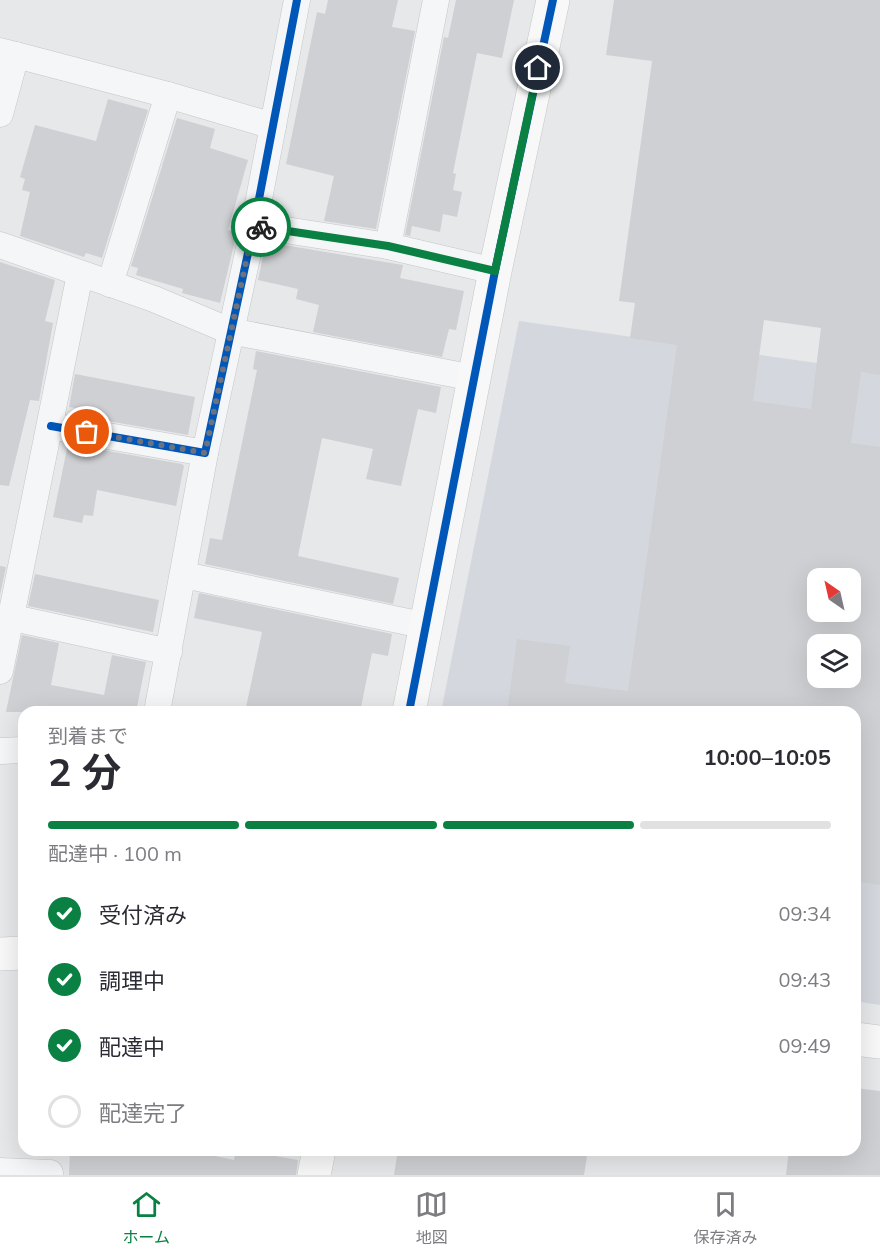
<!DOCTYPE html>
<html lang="ja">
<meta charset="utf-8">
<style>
body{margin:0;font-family:Mulish,"Noto Sans JP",sans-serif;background:#f2f2f3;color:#2b2b33;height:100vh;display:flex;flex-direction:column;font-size:22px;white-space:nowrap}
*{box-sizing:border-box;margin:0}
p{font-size:20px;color:#7c7c81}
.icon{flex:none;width:33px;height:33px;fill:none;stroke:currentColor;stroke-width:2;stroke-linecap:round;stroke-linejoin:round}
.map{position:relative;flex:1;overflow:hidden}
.side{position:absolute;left:18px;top:706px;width:843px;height:450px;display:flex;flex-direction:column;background:#fff;border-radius:18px;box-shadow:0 6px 24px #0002}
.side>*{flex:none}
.needle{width:39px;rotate:326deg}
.controls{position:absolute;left:807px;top:568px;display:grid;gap:12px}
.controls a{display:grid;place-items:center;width:54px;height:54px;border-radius:12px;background:#fff;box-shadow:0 6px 24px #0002;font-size:30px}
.pin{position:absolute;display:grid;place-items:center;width:51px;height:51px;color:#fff;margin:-26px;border:3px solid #fff;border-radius:50%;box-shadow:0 2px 6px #0007}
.courier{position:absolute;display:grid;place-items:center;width:60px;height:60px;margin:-30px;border:4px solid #0b8043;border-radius:50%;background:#fff;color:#222;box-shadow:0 2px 8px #0007}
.headline em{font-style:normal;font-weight:700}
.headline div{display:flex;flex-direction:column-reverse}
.headline{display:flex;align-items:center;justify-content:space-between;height:102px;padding:0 30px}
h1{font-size:39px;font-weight:700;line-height:45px}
.bar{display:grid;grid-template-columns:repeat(4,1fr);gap:9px 6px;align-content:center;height:72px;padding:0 30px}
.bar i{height:8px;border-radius:4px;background:#e1e1e2}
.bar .on{background:#0b8043}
.bar p{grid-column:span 4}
ol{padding:0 30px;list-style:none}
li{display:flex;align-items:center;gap:18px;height:66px}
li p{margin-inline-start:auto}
li .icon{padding:6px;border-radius:50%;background:#0b8043;color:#fff;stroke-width:4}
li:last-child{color:#7c7c81}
li i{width:33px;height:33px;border:3px solid #e1e1e2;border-radius:50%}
.tabs{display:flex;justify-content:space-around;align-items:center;height:84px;border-top:2px solid #e1e1e2;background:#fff;font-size:16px;color:#7c7c81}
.tabs a{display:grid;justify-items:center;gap:3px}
.tabs .on{color:#0b8043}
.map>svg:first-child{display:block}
</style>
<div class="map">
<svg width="880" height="1175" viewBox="0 0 880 1175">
<rect width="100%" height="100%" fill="#e6e8ea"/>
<path fill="#d4d7dd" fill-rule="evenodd" d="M 519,321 L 880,372 L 880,1005 L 855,1001 L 855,712 L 441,712 ZM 818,579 L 850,579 L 850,612 L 818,612 ZM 818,645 L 850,645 L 850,678 L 818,678 Z"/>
<g fill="#ced0d3" fill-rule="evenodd">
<path d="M 328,0 L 398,0 L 392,27 L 415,31 L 376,229 L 324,221 L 334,176 L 286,164 L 317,12 L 325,14 Z"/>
<path d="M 456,0 L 514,0 L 502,58 L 477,53 L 453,173 L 456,174 L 453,190 L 462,192 L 457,217 L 443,214 L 440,232 L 412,226 L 410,236 L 405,235 L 444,37 L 448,38 Z"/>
<path d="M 614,0 L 880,0 L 880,375 L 861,372 L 851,443 L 880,447 L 880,885 L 855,881 L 855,712 L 507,712 L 517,639 L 570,646 L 565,683 L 628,691 L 677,345 L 630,338 L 635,303 L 619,301 L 652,61 L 606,55 ZM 764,320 L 821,328 L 811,409 L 753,401 ZM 818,579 L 850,579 L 850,612 L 818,612 ZM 818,645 L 850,645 L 850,678 L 818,678 Z"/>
<path d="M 108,99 L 148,110 L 102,258 L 86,253 L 84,257 L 20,236 L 30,192 L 22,190 L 25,179 L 20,177 L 35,125 L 96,141 Z"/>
<path d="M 177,118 L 215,129 L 210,148 L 248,160 L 228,230 L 237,232 L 220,303 L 182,293 L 183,289 L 136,275 L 138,268 L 131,266 Z"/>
<path d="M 266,242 L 403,265 L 400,278 L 464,291 L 456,330 L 449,329 L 442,357 L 313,332 L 319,305 L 296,299 L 298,289 L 258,280 Z"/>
<path d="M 0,262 L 55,280 L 45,321 L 53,323 L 39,401 L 30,400 L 9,486 L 0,485 Z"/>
<path d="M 256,351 L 441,387 L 436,413 L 418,409 L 401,486 L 366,479 L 373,449 L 322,438 L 298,556 L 399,578 L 393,604 L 205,564 L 210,538 L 222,540 L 257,370 L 253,369 Z"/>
<path d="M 75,374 L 195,397 L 188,435 L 74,415 L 76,408 L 69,407 Z"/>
<path d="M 68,444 L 182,464 L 184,466 L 176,506 L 97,490 L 93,516 L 84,515 L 82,523 L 53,517 Z"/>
<path d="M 0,566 L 6,567 L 0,595 Z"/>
<path d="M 35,574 L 159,600 L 153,632 L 28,606 Z"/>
<path d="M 199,593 L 392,634 L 388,656 L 372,653 L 360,712 L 245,712 L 262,632 L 194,618 Z"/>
<path d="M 22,635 L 59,643 L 51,685 L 104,695 L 112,655 L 146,662 L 136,712 L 6,712 Z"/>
<path d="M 855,1088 L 880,1091 L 880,1175 L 786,1175 L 789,1150 L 855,1150 Z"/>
<path d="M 70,1150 L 186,1150 L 234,1160 L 236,1150 L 242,1150 L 298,1160 L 296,1175 L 69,1175 Z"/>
<path d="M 398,1150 L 588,1150 L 584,1175 L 394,1175 Z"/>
</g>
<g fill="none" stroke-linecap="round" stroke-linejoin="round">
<g stroke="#c4c6c8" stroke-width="27">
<g id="street">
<path d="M 16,55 L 168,95"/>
<path d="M 0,114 L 16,55 L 0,51"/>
<path d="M 254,225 L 388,246 L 495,271"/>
<path d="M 0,245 L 154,299 L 230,331 L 474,378"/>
<path d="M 388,246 L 436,0"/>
<path d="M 110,284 L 168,95 L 273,126"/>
<path d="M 51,426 L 205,453 L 254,225 L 297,0"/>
<path d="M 184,575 L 427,626"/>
<path d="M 9,617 L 169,652"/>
<path d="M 0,671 L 80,274"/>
<path d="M 157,712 L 205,453"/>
<path d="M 0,751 L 24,750"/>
<path d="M 0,1171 L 50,1173"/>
</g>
</g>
<g stroke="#c4c6c8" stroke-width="34">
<g id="secondary">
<path d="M 409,712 L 495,271 L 553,0"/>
<path d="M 0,954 L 24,953"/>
<path d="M 855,1039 L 880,1042"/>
<path d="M 314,1175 L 319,1150"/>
</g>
</g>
<use href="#street" stroke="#f5f6f7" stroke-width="26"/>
<use href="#secondary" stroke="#f8f8f8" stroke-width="33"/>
<g stroke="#f4f6f9" stroke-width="11">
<g id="cycleway">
<path d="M 51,426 L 205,453 L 254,225 L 297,0"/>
<path d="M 409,712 L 495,271 L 553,0"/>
</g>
</g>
<use href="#cycleway" stroke="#0057b8" stroke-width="8"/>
</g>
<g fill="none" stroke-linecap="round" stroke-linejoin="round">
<path stroke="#6c737f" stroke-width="6" stroke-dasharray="0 10.8" d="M 87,432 L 205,453 L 254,225 L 261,227"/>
<path stroke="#0b8043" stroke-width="8" d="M 261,227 L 388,246 L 495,271 L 538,68"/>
</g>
</svg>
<div class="controls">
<a><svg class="needle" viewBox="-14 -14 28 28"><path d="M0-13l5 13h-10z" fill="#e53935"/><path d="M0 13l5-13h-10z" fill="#7c7c81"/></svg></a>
<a><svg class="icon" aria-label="layers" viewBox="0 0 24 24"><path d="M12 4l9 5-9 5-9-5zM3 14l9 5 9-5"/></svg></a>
</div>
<div class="pin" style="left:87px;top:432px;background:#ea580c"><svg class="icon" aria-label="bag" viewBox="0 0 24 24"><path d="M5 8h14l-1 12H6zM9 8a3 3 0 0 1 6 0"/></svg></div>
<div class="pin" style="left:538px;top:68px;background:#1f2937"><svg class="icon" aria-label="home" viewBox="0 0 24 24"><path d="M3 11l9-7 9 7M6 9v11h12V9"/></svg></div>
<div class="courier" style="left:261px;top:227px"><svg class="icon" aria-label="bike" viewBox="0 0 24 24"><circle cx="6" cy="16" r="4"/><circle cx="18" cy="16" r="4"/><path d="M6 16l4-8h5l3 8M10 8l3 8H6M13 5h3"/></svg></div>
<section class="side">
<div class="headline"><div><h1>2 分</h1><p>到着まで</p></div><em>10:00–10:05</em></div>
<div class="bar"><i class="on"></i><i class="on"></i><i class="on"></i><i></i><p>配達中 · 100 m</p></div>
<ol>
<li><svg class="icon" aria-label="check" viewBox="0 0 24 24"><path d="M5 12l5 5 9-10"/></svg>受付済み<p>09:34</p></li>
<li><svg class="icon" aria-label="check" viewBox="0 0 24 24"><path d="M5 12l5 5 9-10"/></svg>調理中<p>09:43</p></li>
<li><svg class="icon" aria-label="check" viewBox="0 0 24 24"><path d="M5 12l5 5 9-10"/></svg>配達中<p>09:49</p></li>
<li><i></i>配達完了</li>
</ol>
</section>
</div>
<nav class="tabs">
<a class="on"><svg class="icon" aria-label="home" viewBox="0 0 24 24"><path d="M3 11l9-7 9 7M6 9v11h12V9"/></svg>ホーム</a>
<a><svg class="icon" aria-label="map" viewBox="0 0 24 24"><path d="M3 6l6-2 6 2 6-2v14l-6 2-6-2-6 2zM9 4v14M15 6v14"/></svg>地図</a>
<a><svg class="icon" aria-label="saved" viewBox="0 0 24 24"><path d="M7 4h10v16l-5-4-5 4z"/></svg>保存済み</a>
</nav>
